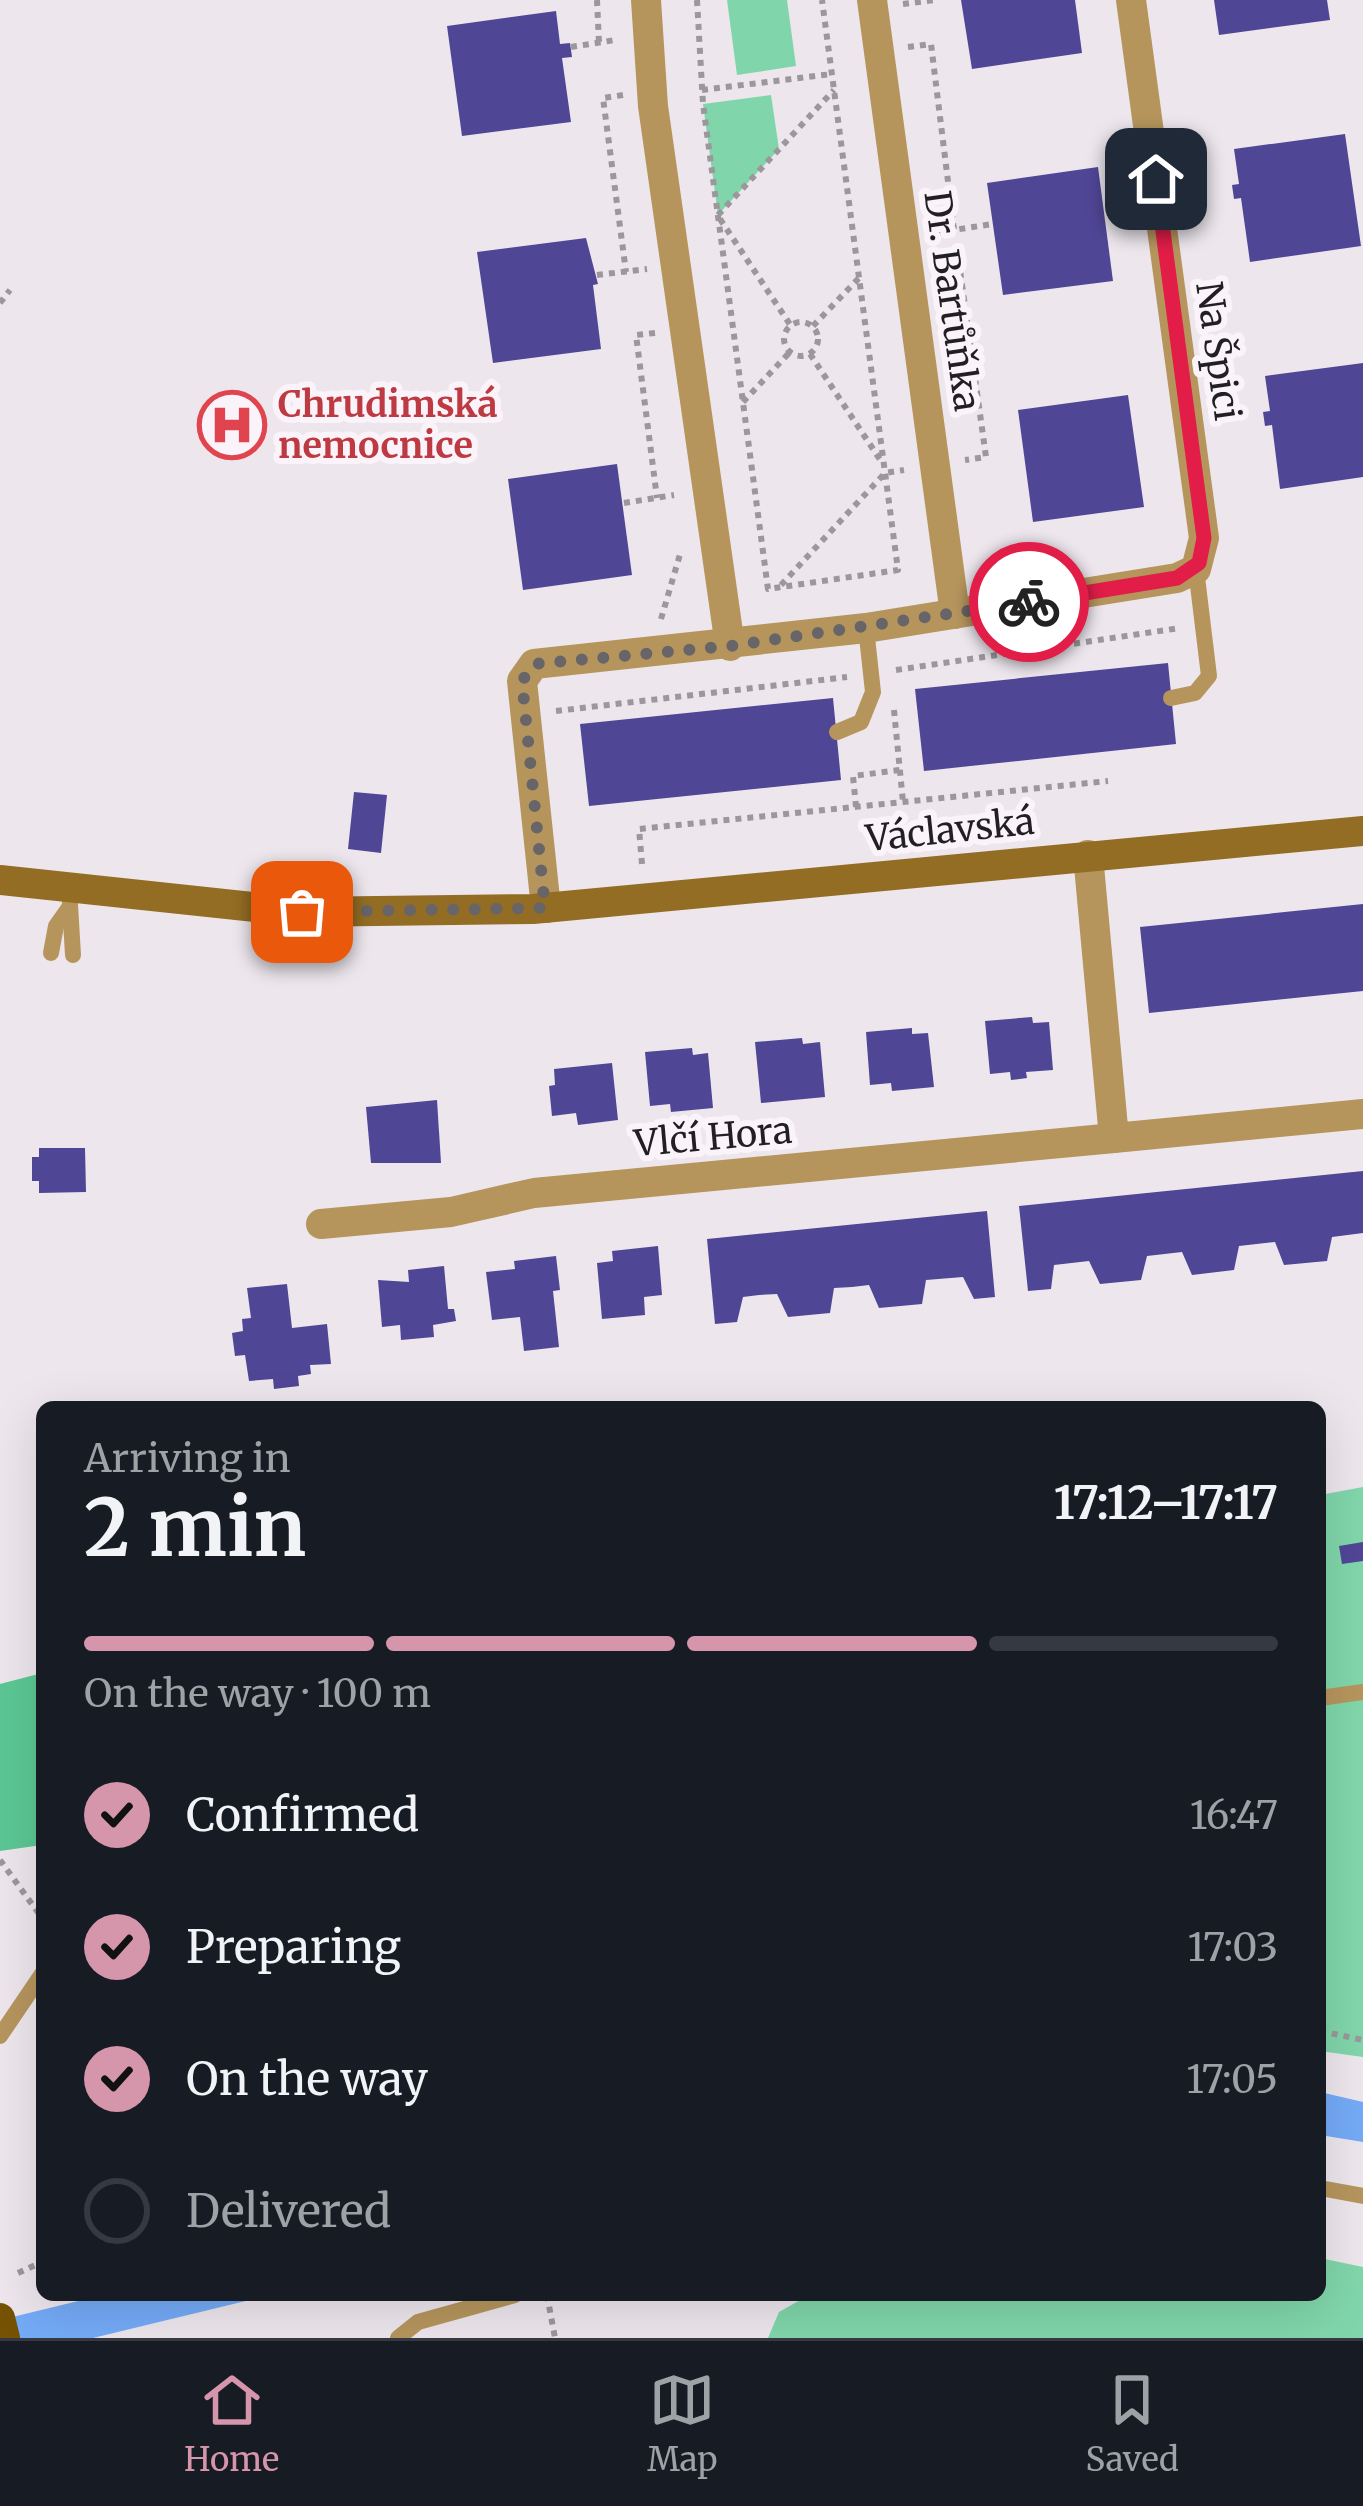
<!DOCTYPE html>
<meta charset="utf-8">
<style>
body{margin:0;font-family:Merriweather,serif;background:#242831;color:#f1f3f6;height:100vh;display:flex;flex-direction:column;font-size:45px;white-space:nowrap}
*{box-sizing:border-box;margin:0}
p{font-size:39px;color:#9ea1a6}
.icon{flex:none;width:66px;height:66px;fill:none;stroke:currentColor;stroke-width:2;stroke-linecap:round;stroke-linejoin:round}
.map{position:relative;flex:1;overflow:hidden}
.details{position:absolute;left:36px;top:1401px;width:1290px;height:900px;display:flex;flex-direction:column;background:#171b24;border-radius:18px;box-shadow:0 12px 48px #0002}
.details>*{flex:none}
.pin{position:absolute;display:grid;place-items:center;width:102px;height:102px;color:#fff;margin:-51px;border-radius:24px;box-shadow:0 6px 18px #0006}
.courier{position:absolute;display:grid;place-items:center;width:120px;height:120px;margin:-60px;border:9px solid #e11d48;border-radius:50%;background:#fff;color:#222;box-shadow:0 3px 15px #0007}
.head em{font-style:normal;font-weight:700}
.head div{display:flex;flex-direction:column-reverse}
.head{display:flex;align-items:center;justify-content:space-between;height:204px;padding:0 48px}
h1{font-size:78px;font-weight:700;line-height:90px}
.bar{display:grid;grid-template-columns:repeat(4,1fr);gap:18px 12px;align-content:center;height:144px;padding:0 48px}
.bar i{height:15px;border-radius:9px;background:#363941}
.bar .active{background:#d595aa}
.bar p{grid-column:span 4}
ol{padding:0 48px;list-style:none}
li{display:flex;align-items:center;gap:36px;height:132px}
li p{margin-inline-start:auto}
li .icon{padding:12px;border-radius:50%;background:#d595aa;color:#111;stroke-width:4}
li:last-child{color:#9ea1a6}
li i{width:66px;height:66px;border:6px solid #363941;border-radius:50%}
.dock{display:flex;justify-content:space-around;align-items:center;height:168px;border-top:3px solid #363941;background:#171b24;font-size:33px;color:#9ea1a6}
.dock a{display:grid;justify-items:center;gap:6px}
.dock .active{color:#d595aa}
.map>svg:first-child{display:block}
</style>
<div class="map">
<svg width="1363" height="2338" viewBox="0 0 1363 2338">
<rect width="100%" height="100%" fill="#ede7ed"/>
<g fill="#80d6aa">
<path d="M 727,0 L 787,0 L 796,66 L 737,75 Z"/>
<path d="M 771,95 L 779,149 L 718,215 L 703,104 Z"/>
<path d="M 1363,1487 L 1363,2057 L 1320,2051 L 1320,1495 Z"/>
<path d="M 1320,2258 L 1363,2267 L 1363,2338 L 768,2338 L 779,2312 L 809,2295 L 1320,2295 Z"/>
</g>
<path fill="#5bc794" d="M 42,1673 L 42,1845 L 0,1851 L 0,1684 Z"/>
<g fill="#74aaf7">
<path d="M 1320,2092 L 1363,2102 L 1363,2142 L 1320,2135 Z"/>
<path d="M 103,2295 L 270,2295 L 93,2338 L 0,2338 L 0,2320 Z"/>
</g>
<g fill="#504696">
<path d="M 961,0 L 1075,0 L 1082,53 L 972,69 Z"/>
<path d="M 1214,0 L 1327,0 L 1330,20 L 1219,35 Z"/>
<path d="M 556,11 L 560,44 L 570,43 L 572,57 L 562,58 L 571,122 L 462,136 L 447,26 Z"/>
<path d="M 1345,134 L 1361,246 L 1250,262 L 1241,198 L 1234,199 L 1232,185 L 1239,184 L 1234,149 Z"/>
<path d="M 1098,167 L 1113,281 L 1003,295 L 987,183 Z"/>
<path d="M 586,238 L 598,284 L 593,285 L 601,349 L 493,363 L 477,252 Z"/>
<path d="M 1363,363 L 1363,477 L 1280,489 L 1272,425 L 1265,426 L 1263,412 L 1270,411 L 1265,376 Z"/>
<path d="M 1128,395 L 1144,507 L 1033,522 L 1018,410 Z"/>
<path d="M 617,464 L 632,575 L 523,590 L 508,479 Z"/>
<path d="M 1168,663 L 1176,744 L 924,771 L 915,689 Z"/>
<path d="M 833,698 L 841,780 L 589,806 L 580,724 Z"/>
<path d="M 354,792 L 387,795 L 381,853 L 348,849 Z"/>
<path d="M 1363,904 L 1363,991 L 1149,1013 L 1140,927 Z"/>
<path d="M 1032,1017 L 1033,1023 L 1049,1022 L 1053,1070 L 1026,1072 L 1027,1078 L 1011,1080 L 1010,1072 L 990,1074 L 985,1021 Z"/>
<path d="M 912,1028 L 912,1034 L 928,1033 L 934,1087 L 892,1091 L 891,1083 L 870,1085 L 866,1032 Z"/>
<path d="M 802,1038 L 803,1044 L 820,1042 L 825,1097 L 761,1103 L 755,1042 Z"/>
<path d="M 692,1048 L 693,1055 L 708,1053 L 713,1108 L 671,1112 L 670,1104 L 650,1106 L 645,1052 Z"/>
<path d="M 612,1063 L 618,1120 L 578,1125 L 576,1113 L 552,1116 L 549,1086 L 555,1085 L 554,1069 Z"/>
<path d="M 437,1100 L 441,1163 L 371,1163 L 366,1107 Z"/>
<path d="M 39,1148 L 85,1148 L 86,1192 L 39,1193 L 39,1181 L 32,1181 L 32,1157 L 39,1157 Z"/>
<path d="M 1363,1171 L 1363,1233 L 1332,1237 L 1327,1261 L 1284,1265 L 1275,1242 L 1239,1246 L 1234,1270 L 1192,1275 L 1182,1252 L 1147,1256 L 1141,1280 L 1100,1284 L 1089,1261 L 1054,1265 L 1051,1289 L 1028,1291 L 1019,1206 Z"/>
<path d="M 987,1211 L 995,1297 L 974,1299 L 963,1277 L 926,1280 L 922,1304 L 879,1308 L 869,1285 L 852,1287 L 834,1288 L 830,1313 L 788,1317 L 777,1294 L 759,1295 L 743,1297 L 737,1322 L 715,1324 L 707,1239 Z"/>
<path d="M 658,1246 L 662,1295 L 644,1297 L 645,1315 L 602,1319 L 597,1263 L 613,1261 L 612,1251 Z"/>
<path d="M 556,1256 L 560,1290 L 553,1291 L 559,1347 L 524,1351 L 520,1317 L 492,1320 L 486,1272 L 515,1269 L 514,1261 Z"/>
<path d="M 444,1266 L 448,1309 L 454,1309 L 456,1321 L 433,1325 L 434,1337 L 401,1340 L 400,1325 L 382,1327 L 378,1280 L 409,1282 L 408,1270 Z"/>
<path d="M 287,1284 L 292,1328 L 327,1324 L 331,1364 L 310,1365 L 311,1374 L 298,1376 L 299,1386 L 274,1389 L 273,1379 L 249,1381 L 245,1355 L 235,1356 L 232,1333 L 243,1331 L 242,1319 L 251,1318 L 247,1288 Z"/>
<path d="M 1363,1542 L 1363,1561 L 1342,1564 L 1339,1546 Z"/>
</g>
<g fill="none" stroke-linecap="round" stroke-linejoin="round">
<g stroke="#9b979b" stroke-width="6" stroke-dasharray="6 6" stroke-linecap="butt">
<path d="M 597,0 L 599,43"/>
<path d="M 697,0 L 703,104 L 768,589 L 898,570 L 822,0"/>
<path d="M 903,4 L 936,0"/>
<path d="M 571,47 L 615,40"/>
<path d="M 908,47 L 931,44 L 954,230 L 992,224"/>
<path d="M 702,90 L 832,74"/>
<path d="M 623,95 L 603,98 L 626,272"/>
<path d="M 718,215 L 834,90"/>
<path d="M 720,219 L 791,326"/>
<path d="M 936,233 L 954,230"/>
<path d="M 938,272 L 960,270 L 986,457 L 965,460"/>
<path d="M 597,275 L 647,269"/>
<path d="M 0,303 L 10,290"/>
<circle cx="801" cy="339" r="17"/>
<path d="M 813,326 L 859,278"/>
<path d="M 655,333 L 636,335 L 657,498"/>
<path d="M 810,354 L 881,461"/>
<path d="M 743,402 L 790,352"/>
<path d="M 624,503 L 674,495"/>
<path d="M 781,585 L 885,473 L 904,470"/>
<path d="M 661,619 L 681,551"/>
<path d="M 896,670 L 1180,628"/>
<path d="M 894,710 L 903,802"/>
<path d="M 556,711 L 847,677"/>
<path d="M 856,807 L 853,776 L 900,770"/>
<path d="M 642,864 L 639,829 L 1108,781"/>
<path d="M 0,1860 L 42,1918"/>
<path d="M 1320,2031 L 1363,2040"/>
<path d="M 18,2273 L 42,2262"/>
<path d="M 547,2295 L 555,2338"/>
</g>
<g stroke="#b6955d" stroke-width="16">
<path d="M 1171,698 L 1195,693 L 1209,676 L 1196,569"/>
<path d="M 837,732 L 861,722 L 873,692 L 866,628"/>
<path d="M 69,888 L 73,955"/>
<path d="M 51,953 L 56,926 L 68,909"/>
<path d="M 1320,1698 L 1363,1692"/>
<path d="M 0,2036 L 42,1974"/>
<path d="M 1320,2188 L 1363,2196"/>
<path d="M 398,2338 L 418,2322 L 515,2295"/>
</g>
<g stroke="#b6955d" stroke-width="30">
<path d="M 646,0 L 653,106 L 730,646"/>
<path d="M 872,0 L 955,614"/>
<path d="M 1088,855 L 1114,1138 L 1363,1114"/>
<path d="M 546,908 L 522,681 L 534,664 L 866,628 L 1177,578 L 1196,569 L 1204,538 L 1131,0"/>
<path d="M 321,1224 L 451,1212 L 534,1193 L 1114,1138"/>
</g>
<path stroke="#936d23" stroke-width="30" d="M 0,880 L 301,912 L 533,909 L 1363,831"/>
<path stroke="#755204" stroke-width="30" d="M 0,2318 L 5,2338"/>
</g>
<g fill="none" stroke-linecap="round" stroke-linejoin="round">
<path stroke="#686568" stroke-width="12" stroke-dasharray="0 21.6" d="M 302,912 L 545,908 L 522,681 L 534,664 L 730,646 L 1029,602"/>
<path stroke="#e11d48" stroke-width="15" d="M 1029,602 L 1177,578 L 1199,563 L 1204,538 L 1156,179"/>
</g>
<defs>
<g id="hospital-ring" transform="scale(3.45)"><circle r="9.5" fill="#faf4fa" stroke="#e0444e" stroke-width="1.5"/><path d="M-5-5h3v3.5h4V-5h3V5h-3V1.5h-4V5h-3Z" fill="#e0444e"/></g>
</defs>
<g fill-rule="evenodd">
<use href="#hospital-ring" x="232" y="425"/>
</g>
<g text-anchor="middle" dominant-baseline="central" stroke-width="12" stroke-linejoin="round" paint-order="stroke">
<g font-size="36" fill="#211f21" stroke="#faf4fa">
<text transform="translate(952 301) rotate(82)">Dr. Bartůňka</text>
<text transform="translate(1218 351) rotate(82)">Na Špici</text>
<text transform="translate(950 830) rotate(-6)">Václavská</text>
<text transform="translate(713 1137) rotate(-5)">Vlčí Hora</text>
</g>
<g font-size="36" font-weight="bold" fill="#be3a42" stroke="#faf4fa" text-anchor="start">
<text x="278" y="404">Chrudimská<tspan x="278" dy="41">nemocnice</tspan></text>
</g>
</g>
</svg>
<div class="pin" style="left:302px;top:912px;background:#ea580c"><svg class="icon" aria-label="bag" viewBox="0 0 24 24"><path d="M5 8h14l-1 12H6zM9 8a3 3 0 0 1 6 0"/></svg></div>
<div class="pin" style="left:1156px;top:179px;background:#1f2937"><svg class="icon" aria-label="home" viewBox="0 0 24 24"><path d="M3 11l9-7 9 7M6 9v11h12V9"/></svg></div>
<div class="courier" style="left:1029px;top:602px"><svg class="icon" aria-label="bike" viewBox="0 0 24 24"><circle cx="6" cy="16" r="4"/><circle cx="18" cy="16" r="4"/><path d="M6 16l4-8h5l3 8M10 8l3 8H6M13 5h3"/></svg></div>
<section class="details">
<div class="head"><div><h1>2 min</h1><p>Arriving in</p></div><em>17:12–17:17</em></div>
<div class="bar"><i class="active"></i><i class="active"></i><i class="active"></i><i></i><p>On the way · 100 m</p></div>
<ol>
<li><svg class="icon" aria-label="check" viewBox="0 0 24 24"><path d="M5 12l5 5 9-10"/></svg>Confirmed<p>16:47</p></li>
<li><svg class="icon" aria-label="check" viewBox="0 0 24 24"><path d="M5 12l5 5 9-10"/></svg>Preparing<p>17:03</p></li>
<li><svg class="icon" aria-label="check" viewBox="0 0 24 24"><path d="M5 12l5 5 9-10"/></svg>On the way<p>17:05</p></li>
<li><i></i>Delivered</li>
</ol>
</section>
</div>
<nav class="dock">
<a class="active"><svg class="icon" aria-label="home" viewBox="0 0 24 24"><path d="M3 11l9-7 9 7M6 9v11h12V9"/></svg>Home</a>
<a><svg class="icon" aria-label="map" viewBox="0 0 24 24"><path d="M3 6l6-2 6 2 6-2v14l-6 2-6-2-6 2zM9 4v14M15 6v14"/></svg>Map</a>
<a><svg class="icon" aria-label="saved" viewBox="0 0 24 24"><path d="M7 4h10v16l-5-4-5 4z"/></svg>Saved</a>
</nav>
